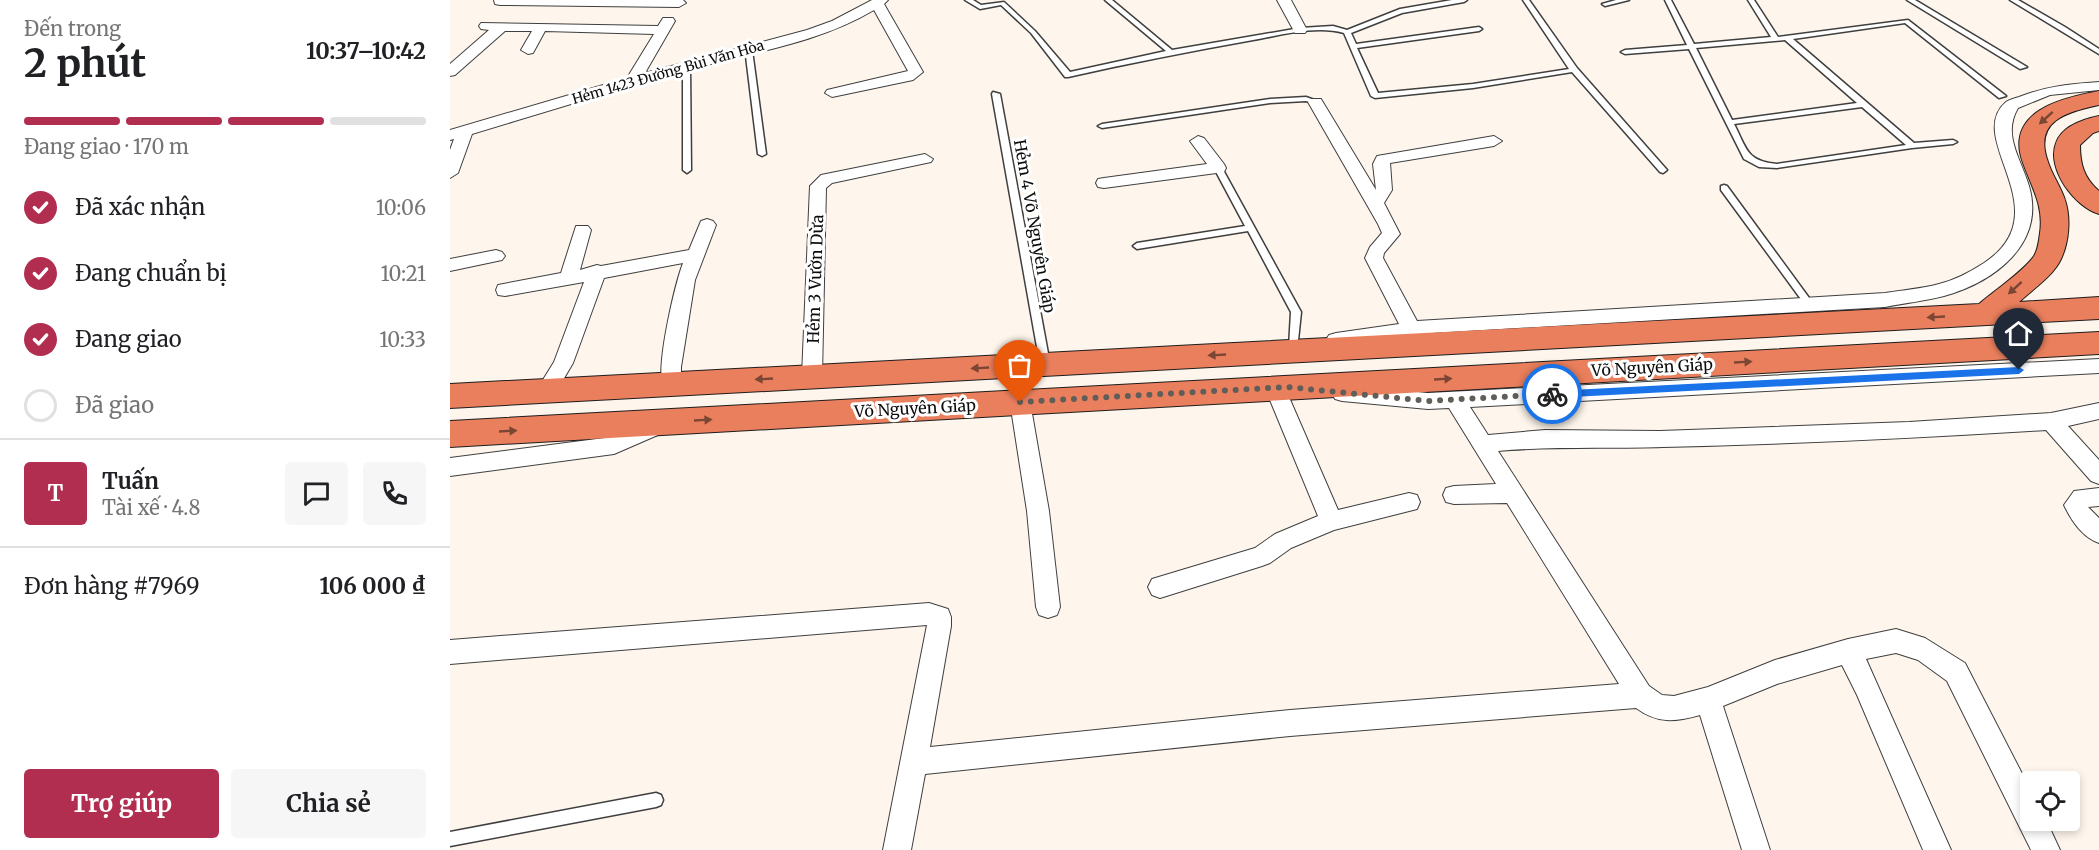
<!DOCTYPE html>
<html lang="vi">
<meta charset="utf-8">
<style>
body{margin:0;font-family:Merriweather,serif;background:#f6f6f6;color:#202124;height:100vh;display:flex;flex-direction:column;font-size:22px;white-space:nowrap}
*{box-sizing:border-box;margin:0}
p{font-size:20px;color:#757577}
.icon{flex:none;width:33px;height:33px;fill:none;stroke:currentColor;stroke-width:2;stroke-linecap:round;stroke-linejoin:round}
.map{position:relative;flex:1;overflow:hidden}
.sheet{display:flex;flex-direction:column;background:#fff;width:450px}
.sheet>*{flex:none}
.controls{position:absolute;left:1570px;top:771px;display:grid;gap:12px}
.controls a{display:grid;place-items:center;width:60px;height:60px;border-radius:6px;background:#fff;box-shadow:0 3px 9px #0003;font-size:30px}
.pin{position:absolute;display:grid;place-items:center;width:51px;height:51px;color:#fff;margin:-62px -26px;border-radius:50% 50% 50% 0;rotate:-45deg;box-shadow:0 0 6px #0007}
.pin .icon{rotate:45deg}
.courier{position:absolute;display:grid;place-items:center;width:60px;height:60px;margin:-30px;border:4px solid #1a73e8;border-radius:50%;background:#fff;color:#222;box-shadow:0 2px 8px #0007}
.headline em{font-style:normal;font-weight:700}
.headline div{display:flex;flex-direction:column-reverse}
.headline{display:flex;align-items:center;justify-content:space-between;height:102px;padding:0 24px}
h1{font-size:39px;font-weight:700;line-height:45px}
.bar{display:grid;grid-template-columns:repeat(4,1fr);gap:9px 6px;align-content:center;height:72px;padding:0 24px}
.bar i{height:8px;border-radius:4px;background:#e0e0e0}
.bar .selected{background:#b22e50}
.bar p{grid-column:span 4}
.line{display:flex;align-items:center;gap:15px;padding:0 24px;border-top:2px solid #e0e0e0}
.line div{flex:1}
.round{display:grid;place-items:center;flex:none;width:63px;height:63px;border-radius:6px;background:#f6f6f6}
ol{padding:0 24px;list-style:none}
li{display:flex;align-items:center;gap:18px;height:66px}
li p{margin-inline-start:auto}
li .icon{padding:6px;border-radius:50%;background:#b22e50;color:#fff;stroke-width:4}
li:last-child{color:#757577}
li i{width:33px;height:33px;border:3px solid #e0e0e0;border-radius:50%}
.cta{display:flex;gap:12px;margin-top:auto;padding:12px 24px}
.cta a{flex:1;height:69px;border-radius:6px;background:#b22e50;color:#fff;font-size:24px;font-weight:700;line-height:69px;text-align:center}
.cta a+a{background:#f6f6f6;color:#202124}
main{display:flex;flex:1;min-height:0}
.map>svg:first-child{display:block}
</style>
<main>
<section class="sheet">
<div class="headline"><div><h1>2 phút</h1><p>Đến trong</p></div><em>10:37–10:42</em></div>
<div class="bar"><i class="selected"></i><i class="selected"></i><i class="selected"></i><i></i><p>Đang giao · 170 m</p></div>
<ol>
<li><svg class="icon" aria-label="check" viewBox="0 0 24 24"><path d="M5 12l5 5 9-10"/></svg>Đã xác nhận<p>10:06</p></li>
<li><svg class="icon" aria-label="check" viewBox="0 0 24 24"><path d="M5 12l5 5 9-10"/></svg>Đang chuẩn bị<p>10:21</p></li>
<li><svg class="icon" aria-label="check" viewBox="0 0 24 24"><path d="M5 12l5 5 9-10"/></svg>Đang giao<p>10:33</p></li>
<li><i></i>Đã giao</li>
</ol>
<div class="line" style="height:108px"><b class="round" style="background:#b22e50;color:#fff">T</b><div><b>Tuấn</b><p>Tài xế · 4.8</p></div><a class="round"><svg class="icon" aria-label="chat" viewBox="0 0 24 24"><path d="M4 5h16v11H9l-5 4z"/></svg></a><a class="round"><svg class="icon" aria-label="phone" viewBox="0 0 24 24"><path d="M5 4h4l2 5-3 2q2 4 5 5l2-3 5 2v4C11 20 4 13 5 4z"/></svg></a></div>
<div class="line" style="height:78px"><div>Đơn hàng #7969</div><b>106 000 ₫</b></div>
<div class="cta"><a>Trợ giúp</a><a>Chia sẻ</a></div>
</section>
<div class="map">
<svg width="1649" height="850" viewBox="0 0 1649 850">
<rect width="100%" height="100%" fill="#fef6ec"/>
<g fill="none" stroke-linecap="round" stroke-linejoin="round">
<g stroke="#3f3f3f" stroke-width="3">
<g id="lane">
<path d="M 515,0 L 523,0 L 531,5 L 554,2 L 585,31 L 620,72 L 716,51 L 655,0 L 662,0 L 722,50 L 850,28 L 883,26 L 897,30 L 950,9 L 1002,0 L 1017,0 L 1014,2 L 952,13 L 901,33 L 906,44 L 1029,27 L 1032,29 L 1029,31 L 907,48 L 928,93 L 1023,84 L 1119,69 L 1073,0 L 1079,0 L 1127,68 L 1217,170 L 1213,173 L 1210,172 L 1122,72 L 1023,88 L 925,98 L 921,96 L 894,33 C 866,25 832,35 803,40 C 741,51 680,63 618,77 L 615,77 L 581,33 L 551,5 L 530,9 Z"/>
<path d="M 1166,0 L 1179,0 L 1155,6 L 1152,4 Z"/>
<path d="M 1215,0 L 1221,0 L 1244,44 L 1321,37 L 1298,0 L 1304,0 L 1328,37 L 1458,20 L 1556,96 L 1549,98 L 1455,23 L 1343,39 L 1464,143 L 1503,140 L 1507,142 L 1503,144 L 1462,148 L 1327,168 L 1309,167 L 1294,159 L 1239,49 L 1175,54 L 1171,52 L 1175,50 L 1237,45 ZM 1335,40 L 1407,103 L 1282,120 L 1246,48 ZM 1412,107 L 1456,145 L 1327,164 C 1296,161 1297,149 1284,124 Z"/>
<path d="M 1457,0 L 1465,0 L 1577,67 L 1570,69 Z"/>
<path d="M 1560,0 L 1568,0 L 1615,27 L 1649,49 L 1649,54 Z"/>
<path d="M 295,48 L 302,50 L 316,154 L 312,156 L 308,154 Z"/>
<path d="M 233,64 L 240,66 L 241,170 L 237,173 L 233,170 Z"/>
<path d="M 543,92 L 550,94 L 600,364 L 595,368 L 590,364 L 542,94 Z"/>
<path d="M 856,97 L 870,102 L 866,104 L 856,101 L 820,103 L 652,128 L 648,126 L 652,124 L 820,99 Z"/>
<path d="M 768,165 L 772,168 L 851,312 L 847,350 L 844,351 L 839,347 L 841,312 L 798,231 L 687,249 L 683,246 L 687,243 L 795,226 L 764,168 Z"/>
<path d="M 1274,185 L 1277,186 L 1362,302 L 1364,304 L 1362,306 L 1356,306 L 1271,190 L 1271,186 Z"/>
<path d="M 206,793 L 211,795 L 213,800 L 211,805 L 206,807 L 0,846 L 0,832 Z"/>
</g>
</g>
<g stroke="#3f3f3f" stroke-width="2">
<g id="street">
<path d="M 44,0 L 233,0 L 236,3 L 229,7 L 50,5 L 45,4 Z"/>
<path d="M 422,0 L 438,0 L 434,4 L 473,72 L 463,80 L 382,97 L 375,93 L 377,90 L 458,71 L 424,10 C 369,43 303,52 242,69 C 168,89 95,112 22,134 L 8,173 L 0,178 L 0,150 L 4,139 L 0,140 L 0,130 L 177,78 L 204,34 L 95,31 L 83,53 L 78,54 L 71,50 L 82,31 L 55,31 L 5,75 L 0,76 L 0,64 L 39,30 L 31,29 L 29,26 L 31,23 L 208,26 L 213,18 L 223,18 L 225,21 L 195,73 L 357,30 L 382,21 Z"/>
<path d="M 827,0 L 841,0 L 857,30 L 855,33 L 845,33 Z"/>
<path d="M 1649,82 L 1649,90 L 1600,95 L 1568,108 C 1552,135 1571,159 1579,186 C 1596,244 1544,282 1494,296 C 1475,301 1455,303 1435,307 L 982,333 L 886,347 L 879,345 L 876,340 L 879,335 L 886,333 L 949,324 L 915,258 L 920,247 L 932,233 L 928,224 L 858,102 L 861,99 L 871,99 L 926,190 L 923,164 L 927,156 L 1044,136 L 1052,141 L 1044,146 L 940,163 L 942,190 L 934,203 L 950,234 L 934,253 L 933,258 L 967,321 L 1435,293 C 1453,290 1471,289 1489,284 C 1505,280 1520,272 1534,263 C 1612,211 1513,139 1556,102 C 1559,100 1565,98 1569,97 C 1597,86 1620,84 1649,82 Z"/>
<path d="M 748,136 L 754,138 L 774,164 L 776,168 L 774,172 L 654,188 L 648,187 L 646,183 L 648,179 L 654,178 L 757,164 L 740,141 Z"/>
<path d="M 475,154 L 483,159 L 481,162 L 382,183 L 376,188 L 372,376 L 369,381 L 362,384 L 355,381 L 352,376 L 360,186 L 371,175 Z"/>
<path d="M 257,219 L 263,221 L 266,225 L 245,280 L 231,367 L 231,384 L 228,389 L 221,392 L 214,389 C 204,372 225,284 233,263 L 154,278 L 123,363 L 103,397 L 96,399 L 89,397 L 86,391 L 104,362 L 134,282 L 55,296 L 48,295 L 46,290 L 48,285 L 111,273 L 126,226 L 138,226 L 141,230 L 130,270 L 147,265 L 151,266 L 239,250 L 251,221 Z"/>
<path d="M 46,250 L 52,252 L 55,256 L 52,260 L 0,271 L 0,259 Z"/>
<path d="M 1649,359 L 1649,373 L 1020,407 L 1038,435 L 1095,430 L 1210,431 L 1459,422 L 1601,413 L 1649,403 L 1649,419 L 1618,426 L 1649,460 L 1649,484 L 1641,481 L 1596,430 C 1468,438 1341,444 1213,447 C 1157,449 1103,446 1048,451 L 1199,686 L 1212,695 L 1224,696 L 1258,687 L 1325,660 L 1398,639 L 1446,629 L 1475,638 L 1515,663 L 1581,791 L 1581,820 L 1596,820 L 1610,850 L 1581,850 L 1497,681 L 1468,660 L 1446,653 L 1416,659 L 1501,850 L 1473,850 L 1407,695 L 1392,665 L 1327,684 L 1273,706 L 1320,850 L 1292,850 L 1250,715 C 1225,722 1208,724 1186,708 L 840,736 L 475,774 L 461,850 L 433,850 L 477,625 L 0,664 L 0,640 L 479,603 L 498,609 L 501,617 L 501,626 L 480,747 L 840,710 L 1169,684 L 1057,503 L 1004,504 L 996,502 L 993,495 L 996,488 L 1004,486 L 1046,484 L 999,408 L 978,409 L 892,401 L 885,399 L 882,393 L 885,387 L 892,385 L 978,393 Z"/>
<path d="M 825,380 L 832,383 L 835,388 L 888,510 L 959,493 L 967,495 L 970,502 L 967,509 L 884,530 L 841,548 L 820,563 L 812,566 L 710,598 L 702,595 L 698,587 L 702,579 L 805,548 L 825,534 L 868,516 L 815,388 L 818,383 Z"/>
<path d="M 570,394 L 577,396 L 580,402 L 599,511 L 610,607 L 607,615 L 598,618 L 589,615 L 586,607 L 577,511 L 560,402 L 563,396 Z"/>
<path d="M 210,417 L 217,419 L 220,425 L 217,431 L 164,454 L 0,476 L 0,458 L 162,437 Z"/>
<path d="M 1649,488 L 1649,506 L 1638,507 L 1649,518 L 1649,543 C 1632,537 1621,520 1614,505 L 1624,491 Z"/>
</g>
</g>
<g stroke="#1d1d1d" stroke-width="2">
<g id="highway">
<path d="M 1649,91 L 1649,105 C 1616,112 1583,121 1598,162 C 1602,175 1611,187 1615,200 C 1621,218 1619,242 1611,259 C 1603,276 1583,289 1569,302 L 1649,297 L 1649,319 L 0,408 L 0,384 L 1529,304 C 1543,292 1575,270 1584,256 C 1588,250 1589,240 1590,233 C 1594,206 1582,188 1573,163 C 1554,111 1612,98 1649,91 Z"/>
<path d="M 1649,116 L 1649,131 L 1643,133 L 1630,145 C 1630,164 1634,178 1649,191 L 1649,214 C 1625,207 1596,169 1606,143 C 1612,126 1634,119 1649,116 Z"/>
<path d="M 1649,332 L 1649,354 L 0,447 L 0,421 Z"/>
</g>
</g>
<use href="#lane" fill="#fff" fill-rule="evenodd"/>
<use href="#street" fill="#fff" fill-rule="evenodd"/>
<use href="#highway" fill="#ea7f5d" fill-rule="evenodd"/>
</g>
<defs><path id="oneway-solid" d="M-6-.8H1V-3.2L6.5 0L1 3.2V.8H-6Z" transform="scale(1.5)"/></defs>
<g fill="#7b4634">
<use href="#oneway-solid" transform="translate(1596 118) rotate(138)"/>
<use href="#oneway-solid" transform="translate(1565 288) rotate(138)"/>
<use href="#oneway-solid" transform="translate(1486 317) rotate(177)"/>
<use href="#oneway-solid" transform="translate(767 355) rotate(177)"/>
<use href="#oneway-solid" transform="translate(1293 362) rotate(-3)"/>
<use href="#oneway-solid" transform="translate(530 368) rotate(177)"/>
<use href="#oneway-solid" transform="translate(314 379) rotate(177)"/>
<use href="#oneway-solid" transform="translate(993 379) rotate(-3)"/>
<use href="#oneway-solid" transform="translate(253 420) rotate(-3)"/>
<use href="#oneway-solid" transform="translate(58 431) rotate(-3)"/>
</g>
<path fill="#1a73e8" d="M 1569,367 L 1574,370 L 1569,374 L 1102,398 L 1097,394 L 1102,391 Z"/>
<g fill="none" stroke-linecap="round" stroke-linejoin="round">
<path stroke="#615e5a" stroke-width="6" stroke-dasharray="0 10.8" d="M 570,402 L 837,387 L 978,401 L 1102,394"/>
</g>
<g text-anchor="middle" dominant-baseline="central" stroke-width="6" stroke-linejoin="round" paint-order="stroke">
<g font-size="14" fill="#0c0c0c" stroke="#fff">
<text transform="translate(218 72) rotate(-16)">Hẻm 1423 Đường Bùi Văn Hòa</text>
</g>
<g font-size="16" fill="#0c0c0c" stroke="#fff">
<text transform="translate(585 226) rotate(80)">Hẻm 4 Võ Nguyên Giáp</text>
<text transform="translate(365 279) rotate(-88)">Hẻm 3 Vườn Dừa</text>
<text transform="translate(1202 367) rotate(-3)">Võ Nguyên Giáp</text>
<text transform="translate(465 408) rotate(-3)">Võ Nguyên Giáp</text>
</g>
</g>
</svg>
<div class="controls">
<a><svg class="icon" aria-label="locate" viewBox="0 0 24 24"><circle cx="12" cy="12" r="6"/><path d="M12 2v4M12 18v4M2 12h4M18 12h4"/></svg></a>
</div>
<div class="pin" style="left:570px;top:402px;background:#ea580c"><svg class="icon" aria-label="bag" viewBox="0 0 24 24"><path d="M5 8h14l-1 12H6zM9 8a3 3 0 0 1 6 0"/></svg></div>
<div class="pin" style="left:1569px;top:370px;background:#1f2937"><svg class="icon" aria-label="home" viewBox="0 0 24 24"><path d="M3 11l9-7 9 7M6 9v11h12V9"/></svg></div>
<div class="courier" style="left:1102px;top:394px"><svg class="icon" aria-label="bike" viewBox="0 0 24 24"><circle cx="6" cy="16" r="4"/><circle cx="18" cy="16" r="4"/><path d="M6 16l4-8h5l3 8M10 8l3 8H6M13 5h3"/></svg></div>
</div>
</main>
